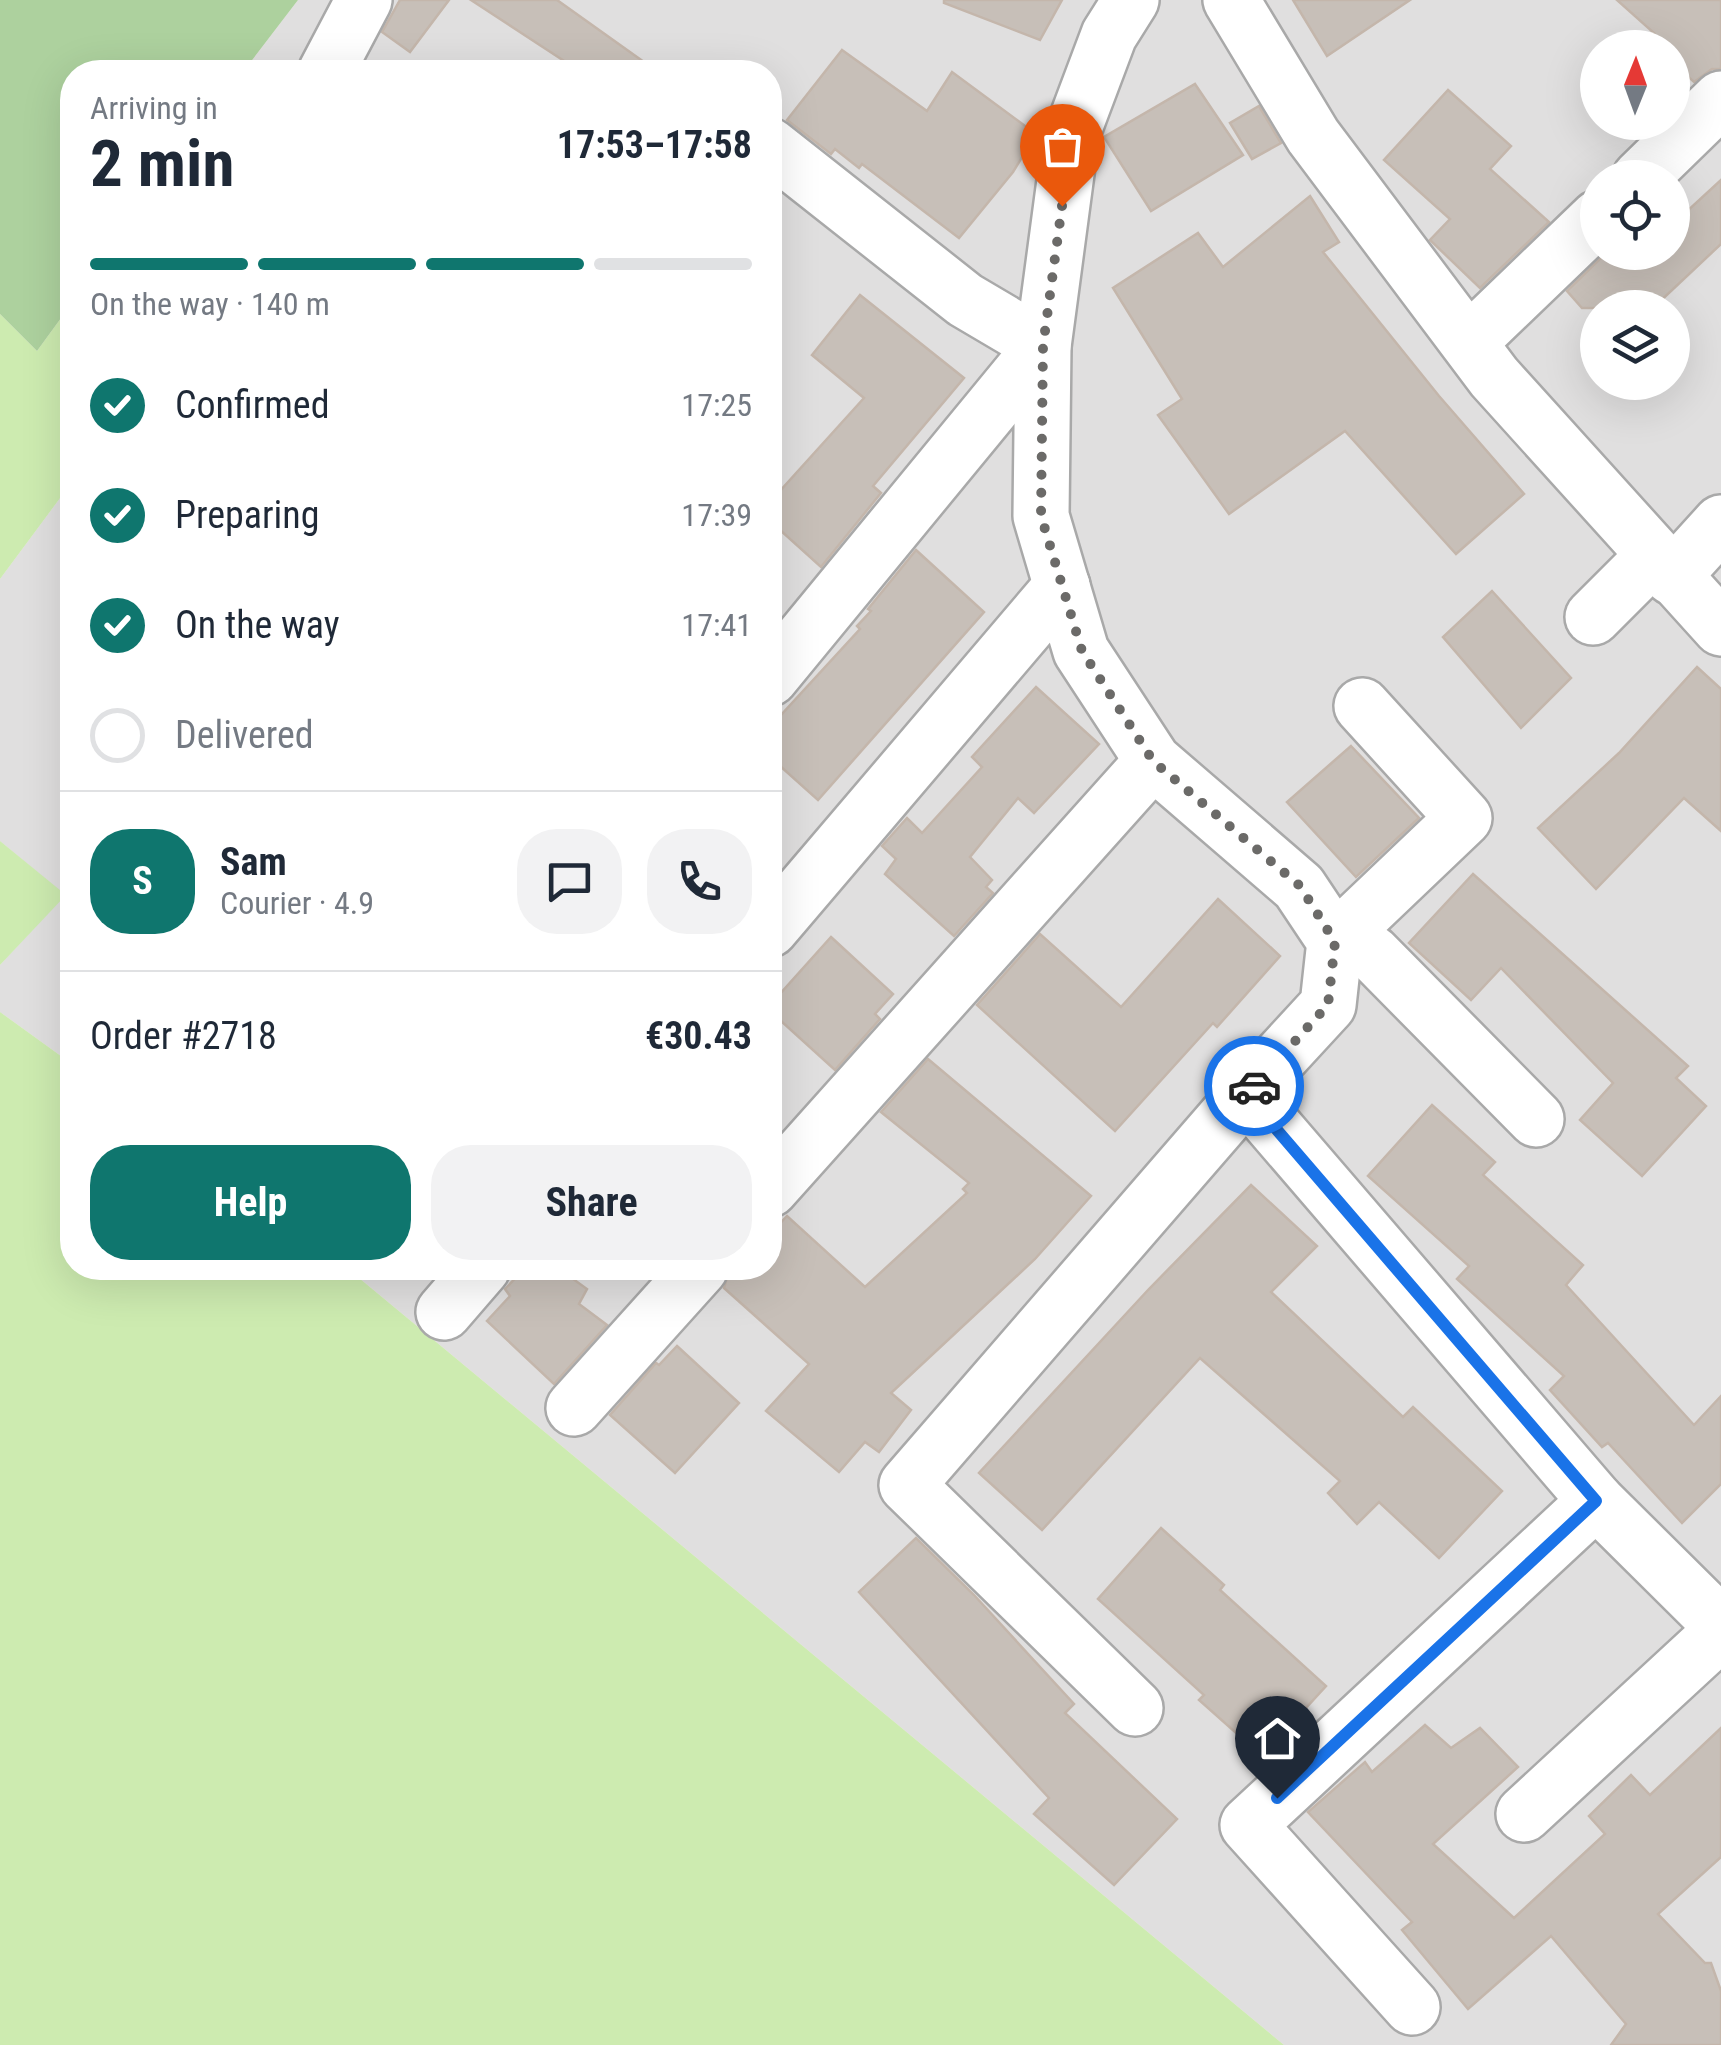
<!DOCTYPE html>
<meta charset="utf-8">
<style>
body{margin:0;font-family:"Roboto Condensed",sans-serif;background:#f2f2f3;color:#1f2937;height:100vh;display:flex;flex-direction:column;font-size:38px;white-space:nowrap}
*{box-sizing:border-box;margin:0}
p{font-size:32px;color:#747a83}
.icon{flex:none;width:55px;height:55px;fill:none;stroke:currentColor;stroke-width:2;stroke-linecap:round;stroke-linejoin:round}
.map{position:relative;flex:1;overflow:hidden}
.sheet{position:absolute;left:60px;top:60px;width:722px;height:1220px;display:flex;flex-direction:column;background:#fff;border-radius:40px;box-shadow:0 10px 40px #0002}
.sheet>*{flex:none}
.needle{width:65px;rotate:1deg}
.tools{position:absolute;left:1580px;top:30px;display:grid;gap:20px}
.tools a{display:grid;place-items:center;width:110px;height:110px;border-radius:50%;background:#fff;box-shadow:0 10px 40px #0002;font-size:50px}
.pin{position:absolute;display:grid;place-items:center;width:85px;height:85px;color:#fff;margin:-102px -42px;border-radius:50% 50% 50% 0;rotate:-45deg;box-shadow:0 0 10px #0007}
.pin .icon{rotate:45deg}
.courier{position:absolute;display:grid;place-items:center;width:100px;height:100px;margin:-50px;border:8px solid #1a73e8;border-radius:50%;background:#fff;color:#222;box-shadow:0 2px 12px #0007}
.overview em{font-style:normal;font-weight:700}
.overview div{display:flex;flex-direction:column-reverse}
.overview{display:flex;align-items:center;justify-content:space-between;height:170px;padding:0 30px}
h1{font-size:65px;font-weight:700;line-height:75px}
.bar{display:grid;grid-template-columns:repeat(4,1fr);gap:15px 10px;align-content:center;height:120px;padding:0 30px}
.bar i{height:12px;border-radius:8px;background:#e0e1e3}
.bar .active{background:#0f766e}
.bar p{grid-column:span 4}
.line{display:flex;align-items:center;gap:25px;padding:0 30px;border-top:2px solid #e0e1e3}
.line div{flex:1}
.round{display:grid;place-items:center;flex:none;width:105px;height:105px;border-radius:40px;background:#f2f2f3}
ol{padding:0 30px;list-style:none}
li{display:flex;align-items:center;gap:30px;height:110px}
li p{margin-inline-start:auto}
li .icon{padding:10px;border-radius:50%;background:#0f766e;color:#fff;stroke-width:4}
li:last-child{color:#747a83}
li i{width:55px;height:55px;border:5px solid #e0e1e3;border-radius:50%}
.cta{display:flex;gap:20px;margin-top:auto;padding:20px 30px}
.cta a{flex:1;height:115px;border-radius:40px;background:#0f766e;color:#fff;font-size:40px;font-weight:700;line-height:115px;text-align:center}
.cta a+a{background:#f2f2f3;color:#1f2937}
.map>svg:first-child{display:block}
</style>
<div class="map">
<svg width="1721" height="2045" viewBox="0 0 1721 2045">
<rect width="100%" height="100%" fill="#f2efe9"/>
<g fill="#e0dfdf" fill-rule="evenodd">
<path d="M 298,0 L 1721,0 L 1721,2045 L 1284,2045 L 347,1268 L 770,1268 L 770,72 L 243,72 ZM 1598,48 L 1672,48 L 1672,122 L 1598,122 ZM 1598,178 L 1672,178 L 1672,252 L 1598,252 ZM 1598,308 L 1672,308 L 1672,382 L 1598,382 Z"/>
<path d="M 72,482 L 72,1064 L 0,1012 L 0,965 L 65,895 L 0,841 L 0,579 Z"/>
</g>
<g fill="#cdebb0">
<path d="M 72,303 L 72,482 L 0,579 L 0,314 L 37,351 Z"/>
<path d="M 0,841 L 66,895 L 0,965 Z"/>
<path d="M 0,1012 L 72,1064 L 72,1268 L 347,1268 L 1284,2045 L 0,2045 Z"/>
</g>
<path fill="#add19e" d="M 0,0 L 298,0 L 243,72 L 72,72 L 72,303 L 37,351 L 0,314 Z"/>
<g fill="#c7bfb8" stroke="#c4b6ab" stroke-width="2.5">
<path d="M 400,0 L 449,0 L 410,52 L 382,32 Z"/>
<path d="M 471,0 L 557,0 L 658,72 L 581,72 Z"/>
<path d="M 944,0 L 1062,0 L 1040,40 L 944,3 Z"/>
<path d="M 1293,0 L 1410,0 L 1327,56 Z"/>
<path d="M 1617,0 L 1721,0 L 1721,69 L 1712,69 L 1694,82 L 1672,62 L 1672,48 L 1656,48 L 1648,40 L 1654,33 Z"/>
<path d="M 842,50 L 927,111 L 952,72 L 1036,134 L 1013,172 L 959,238 L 862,164 L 859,168 L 835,149 L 831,154 L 787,120 Z"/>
<path d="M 1195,84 L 1243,155 L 1151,211 L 1104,137 Z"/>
<path d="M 1448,90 L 1511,146 L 1490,169 L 1549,222 L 1480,288 L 1430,240 L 1450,219 L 1384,160 Z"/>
<path d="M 1259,106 L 1281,143 L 1252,159 L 1230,123 Z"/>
<path d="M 1721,180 L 1721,244 L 1653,308 L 1582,308 L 1567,291 L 1607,252 L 1630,252 L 1637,258 L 1644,252 L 1672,252 L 1672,225 Z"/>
<path d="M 1310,196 L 1339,242 L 1323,252 L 1439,396 L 1524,494 L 1456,554 L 1345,431 L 1229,514 L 1158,415 L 1182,399 L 1113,288 L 1198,233 L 1223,267 Z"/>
<path d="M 860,295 L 964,378 L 873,486 L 881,493 L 821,567 L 770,521 L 770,502 L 864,398 L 812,355 Z"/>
<path d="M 916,550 L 984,612 L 818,800 L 770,757 L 770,727 L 860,629 L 857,626 L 871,611 L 868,609 Z"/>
<path d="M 1492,591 L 1571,678 L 1521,728 L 1443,637 Z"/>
<path d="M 1697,667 L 1721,689 L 1721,831 L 1684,798 L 1596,889 L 1538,828 L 1619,753 Z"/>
<path d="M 1036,687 L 1099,744 L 1034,813 L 1018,798 L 970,857 L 992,880 L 986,887 L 993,893 L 954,936 L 885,874 L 896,859 L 882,846 L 907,818 L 922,833 L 982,767 L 972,757 Z"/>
<path d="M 1351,746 L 1419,818 L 1356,877 L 1287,802 Z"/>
<path d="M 1473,874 L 1688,1066 L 1676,1078 L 1706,1106 L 1642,1176 L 1580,1120 L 1613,1083 L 1501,968 L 1471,1000 L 1409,943 Z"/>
<path d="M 1218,899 L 1280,956 L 1217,1027 L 1213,1023 L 1115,1131 L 977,1005 L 1040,934 L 1121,1007 Z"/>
<path d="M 831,937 L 893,994 L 875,1014 L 880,1019 L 835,1070 L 770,1011 L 770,1005 Z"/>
<path d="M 928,1059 L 1091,1196 L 1035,1259 L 891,1393 L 911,1410 L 879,1452 L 865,1442 L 839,1472 L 766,1411 L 809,1364 L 724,1288 L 730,1268 L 770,1268 L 770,1234 L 787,1216 L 865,1287 L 967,1193 L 963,1189 L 969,1183 L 881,1112 Z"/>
<path d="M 1432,1105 L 1495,1162 L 1483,1175 L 1583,1265 L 1566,1285 L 1694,1425 L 1721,1396 L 1721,1484 L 1682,1523 L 1608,1443 L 1602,1447 L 1550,1390 L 1564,1376 L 1457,1279 L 1469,1266 L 1368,1176 Z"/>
<path d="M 1251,1185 L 1317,1246 L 1271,1292 L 1403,1417 L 1413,1407 L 1502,1491 L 1439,1558 L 1379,1502 L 1357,1524 L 1328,1493 L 1340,1481 L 1200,1358 L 1042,1530 L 979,1473 L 1148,1290 Z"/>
<path d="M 525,1268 L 558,1268 L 587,1289 L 579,1304 L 607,1325 L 554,1384 L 487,1321 L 510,1296 L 505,1289 Z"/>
<path d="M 677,1346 L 739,1403 L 675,1473 L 610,1415 L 656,1363 L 659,1365 Z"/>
<path d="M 1161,1528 L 1224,1585 L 1220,1590 L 1326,1686 L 1262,1756 L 1199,1700 L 1204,1695 L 1098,1599 Z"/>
<path d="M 916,1538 L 974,1595 L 1074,1704 L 1065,1713 L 1177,1819 L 1114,1885 L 1034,1814 L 1049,1798 L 859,1592 Z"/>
<path d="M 1425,1725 L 1451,1748 L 1480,1728 L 1518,1767 L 1433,1844 L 1514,1918 L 1605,1834 L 1589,1816 L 1631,1775 L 1650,1795 L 1721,1728 L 1721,1857 L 1658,1914 L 1705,1963 L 1711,1963 L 1721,1991 L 1721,2045 L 1611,2045 L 1626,2024 L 1551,1936 L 1468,2009 L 1402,1930 L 1412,1922 L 1308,1812 L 1365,1762 L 1372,1772 Z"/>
</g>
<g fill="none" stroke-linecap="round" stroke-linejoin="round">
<g stroke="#a9a9a9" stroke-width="60">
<g id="minor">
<path d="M 1131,0 L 1109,35 L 1071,136 L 1043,346 L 1041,516 L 1081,651 L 1153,761 L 1299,887 L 1335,941 L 1328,1005 L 1246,1094 L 907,1485 L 1135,1708"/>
<path d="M 1231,0 L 1313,136 L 1494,377 L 1721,628"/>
<path d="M 326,72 L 364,0"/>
<path d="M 770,146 L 965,300 L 1043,346 L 770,678"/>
<path d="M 1640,178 L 1721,99"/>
<path d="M 1470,341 L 1598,218"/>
<path d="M 1672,577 L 1721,523"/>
<path d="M 1593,617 L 1654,556"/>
<path d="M 1362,706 L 1464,818 L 1335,941 L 1372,953 L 1536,1119"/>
<path d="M 770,929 L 1062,586"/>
<path d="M 1246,1094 L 1596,1501 L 1248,1825 L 1412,2007"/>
<path d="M 770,1189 L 1153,761"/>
<path d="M 444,1312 L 482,1268"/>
<path d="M 574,1408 L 700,1268"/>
<path d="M 1596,1501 L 1721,1625"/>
<path d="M 1524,1814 L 1721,1632"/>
</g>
</g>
<use href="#minor" stroke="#fff" stroke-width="55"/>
</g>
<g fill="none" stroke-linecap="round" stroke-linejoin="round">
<path stroke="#6b6a68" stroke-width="10" stroke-dasharray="0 18" d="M 1062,206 L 1043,346 L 1041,516 L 1082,651 L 1153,761 L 1300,886 L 1335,942 L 1328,1005 L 1254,1086"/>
<path stroke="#1a73e8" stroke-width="12" d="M 1254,1086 L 1246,1094 L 1596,1501 L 1277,1798"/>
</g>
</svg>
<div class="tools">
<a><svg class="needle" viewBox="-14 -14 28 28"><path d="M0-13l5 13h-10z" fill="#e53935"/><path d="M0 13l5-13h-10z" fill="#747a83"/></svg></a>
<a><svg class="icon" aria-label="locate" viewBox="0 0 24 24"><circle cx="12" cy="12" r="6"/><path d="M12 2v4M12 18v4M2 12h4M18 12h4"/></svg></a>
<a><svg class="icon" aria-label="layers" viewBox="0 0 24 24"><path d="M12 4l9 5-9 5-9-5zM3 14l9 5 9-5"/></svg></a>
</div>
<div class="pin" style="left:1062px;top:206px;background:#ea580c"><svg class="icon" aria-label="bag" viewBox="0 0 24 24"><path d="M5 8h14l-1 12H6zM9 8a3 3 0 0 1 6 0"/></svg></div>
<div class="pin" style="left:1277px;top:1798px;background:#1f2937"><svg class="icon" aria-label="home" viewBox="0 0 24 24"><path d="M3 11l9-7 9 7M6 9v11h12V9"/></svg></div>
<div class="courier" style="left:1254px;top:1086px"><svg class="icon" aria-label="car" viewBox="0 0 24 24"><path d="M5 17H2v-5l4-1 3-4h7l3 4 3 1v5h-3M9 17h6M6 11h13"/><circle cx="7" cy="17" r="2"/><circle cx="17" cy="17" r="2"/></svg></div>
<section class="sheet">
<div class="overview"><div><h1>2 min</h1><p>Arriving in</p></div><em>17:53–17:58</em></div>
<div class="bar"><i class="active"></i><i class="active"></i><i class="active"></i><i></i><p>On the way · 140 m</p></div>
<ol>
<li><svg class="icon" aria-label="check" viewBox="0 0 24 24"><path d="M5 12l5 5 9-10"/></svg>Confirmed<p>17:25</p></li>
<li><svg class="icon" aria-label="check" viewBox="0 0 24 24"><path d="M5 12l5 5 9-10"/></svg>Preparing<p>17:39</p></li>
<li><svg class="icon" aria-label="check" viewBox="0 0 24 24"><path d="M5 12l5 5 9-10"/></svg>On the way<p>17:41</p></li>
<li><i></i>Delivered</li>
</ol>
<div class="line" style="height:180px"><b class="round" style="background:#0f766e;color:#fff">S</b><div><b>Sam</b><p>Courier · 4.9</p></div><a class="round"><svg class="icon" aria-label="chat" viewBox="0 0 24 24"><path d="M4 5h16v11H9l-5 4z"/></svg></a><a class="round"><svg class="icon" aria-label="phone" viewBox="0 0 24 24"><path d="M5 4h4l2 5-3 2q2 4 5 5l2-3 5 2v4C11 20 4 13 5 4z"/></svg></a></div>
<div class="line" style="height:130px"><div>Order #2718</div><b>€30.43</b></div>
<div class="cta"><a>Help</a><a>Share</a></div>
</section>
</div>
